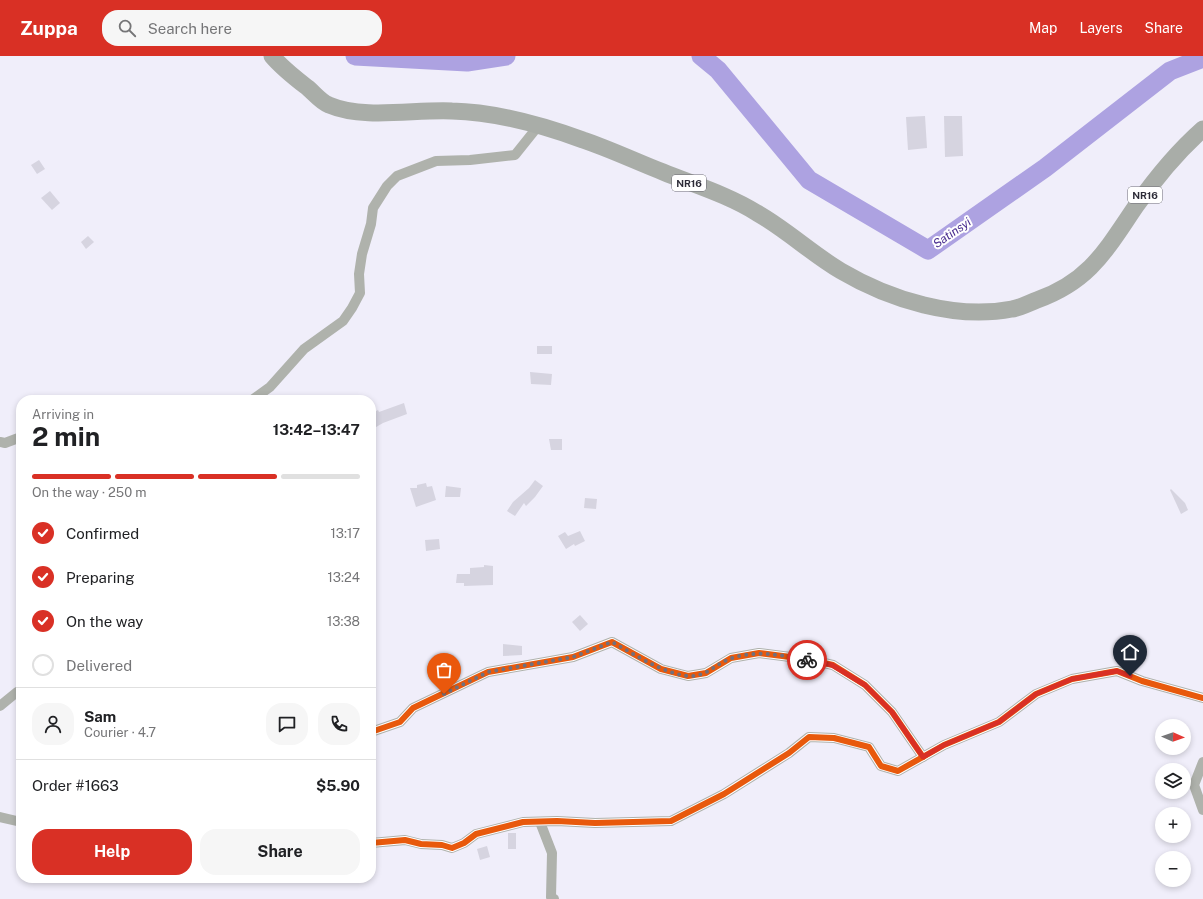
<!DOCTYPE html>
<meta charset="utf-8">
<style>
body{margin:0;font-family:"Public Sans",sans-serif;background:#f6f6f6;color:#202124;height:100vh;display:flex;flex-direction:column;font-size:15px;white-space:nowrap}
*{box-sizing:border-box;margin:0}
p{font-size:13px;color:#757577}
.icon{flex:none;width:22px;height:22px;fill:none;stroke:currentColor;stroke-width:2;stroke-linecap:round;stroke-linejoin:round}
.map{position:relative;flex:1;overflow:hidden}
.details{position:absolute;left:16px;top:339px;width:360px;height:488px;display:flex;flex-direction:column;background:#fff;border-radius:16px;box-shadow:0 2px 6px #0003}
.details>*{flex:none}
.needle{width:26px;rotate:92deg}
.fabs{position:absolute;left:1155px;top:663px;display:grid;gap:8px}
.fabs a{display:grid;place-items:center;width:36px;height:36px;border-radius:50%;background:#fff;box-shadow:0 2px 6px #0003;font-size:20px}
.pin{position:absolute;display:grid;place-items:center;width:34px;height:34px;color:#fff;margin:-41px -17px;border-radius:50% 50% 50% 0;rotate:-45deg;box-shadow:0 0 4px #0007}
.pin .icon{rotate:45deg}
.courier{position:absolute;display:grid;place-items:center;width:40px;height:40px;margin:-20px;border:3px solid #d93025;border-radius:50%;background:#fff;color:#222;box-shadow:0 1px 5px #0007}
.summary em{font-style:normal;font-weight:700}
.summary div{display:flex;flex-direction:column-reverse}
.summary{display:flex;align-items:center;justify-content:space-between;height:68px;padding:0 16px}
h1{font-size:26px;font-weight:700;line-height:30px}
.bar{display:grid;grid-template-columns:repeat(4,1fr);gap:6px 4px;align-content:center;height:48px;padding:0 16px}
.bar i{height:5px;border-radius:3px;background:#e0e0e0}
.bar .active{background:#d93025}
.bar p{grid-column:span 4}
.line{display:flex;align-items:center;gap:10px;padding:0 16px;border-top:1px solid #e0e0e0}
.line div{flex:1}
.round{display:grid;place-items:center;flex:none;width:42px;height:42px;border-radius:16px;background:#f6f6f6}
ol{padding:0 16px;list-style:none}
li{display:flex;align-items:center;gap:12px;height:44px}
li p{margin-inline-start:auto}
li .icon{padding:4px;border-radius:50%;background:#d93025;color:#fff;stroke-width:4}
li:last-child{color:#757577}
li i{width:22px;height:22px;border:2px solid #e0e0e0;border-radius:50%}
.action{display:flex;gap:8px;margin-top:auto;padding:8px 16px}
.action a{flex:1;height:46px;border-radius:16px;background:#d93025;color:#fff;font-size:16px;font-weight:700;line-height:46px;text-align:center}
.action a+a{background:#f6f6f6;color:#202124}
header{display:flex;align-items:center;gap:24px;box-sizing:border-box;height:56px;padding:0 20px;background:#d93025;color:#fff}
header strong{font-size:19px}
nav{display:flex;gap:22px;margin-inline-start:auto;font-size:14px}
.search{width:280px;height:36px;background:#f6f6f6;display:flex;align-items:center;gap:10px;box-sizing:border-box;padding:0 14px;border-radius:16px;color:#757577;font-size:15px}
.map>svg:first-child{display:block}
</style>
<header>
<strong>Zuppa</strong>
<div class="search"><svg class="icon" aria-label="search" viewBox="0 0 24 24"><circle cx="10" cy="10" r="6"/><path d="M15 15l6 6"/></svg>Search here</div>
<nav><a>Map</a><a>Layers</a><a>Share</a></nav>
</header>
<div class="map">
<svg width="1203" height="843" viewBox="0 0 1203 843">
<rect width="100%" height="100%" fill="#f0eefa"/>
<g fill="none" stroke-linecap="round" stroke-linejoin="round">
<g stroke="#ada2e1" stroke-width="19">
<path d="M 355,0 L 467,6 L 506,0"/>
<path d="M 701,0 L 718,14 L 809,124 L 928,194 L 1045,112 L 1170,15 L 1203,2"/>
</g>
</g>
<g fill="#d6d4e0">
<path d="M 925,60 L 927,92 L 908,94 L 906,61 Z"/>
<path d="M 944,60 L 962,60 L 963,100 L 945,101 Z"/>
<path d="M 39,104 L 45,113 L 37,118 L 31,109 Z"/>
<path d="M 50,135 L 60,147 L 52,154 L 41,142 Z"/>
<path d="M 88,180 L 94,186 L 86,193 L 81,186 Z"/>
<rect x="537" y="290" width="15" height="8"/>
<path d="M 530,316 L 552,318 L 551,329 L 531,328 Z"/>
<path d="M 404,347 L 407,358 L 383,367 L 371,374 L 371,358 L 378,354 L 379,356 Z"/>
<path d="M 549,383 L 562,383 L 562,394 L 551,394 Z"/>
<path d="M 535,424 L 543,430 L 535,441 L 526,450 L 524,447 L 515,460 L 507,455 L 513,446 L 529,432 Z"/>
<path d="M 426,427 L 427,431 L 432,430 L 436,444 L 416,451 L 410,432 L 417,432 L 417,429 Z"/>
<path d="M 446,430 L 461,432 L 460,441 L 445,441 Z"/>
<path d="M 1171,433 L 1185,447 L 1188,454 L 1181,458 L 1170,434 Z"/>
<path d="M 585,442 L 597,443 L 596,453 L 584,452 Z"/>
<path d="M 580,475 L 585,485 L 575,490 L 574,488 L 566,493 L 558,480 L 565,476 L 568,480 Z"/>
<path d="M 439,483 L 440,493 L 426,495 L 425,484 Z"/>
<path d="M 484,509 L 493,510 L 493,529 L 464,530 L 464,527 L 456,527 L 457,518 L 470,518 L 470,512 L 484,511 Z"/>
<path d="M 580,559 L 588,568 L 580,575 L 572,566 Z"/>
<path d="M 503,588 L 522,590 L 522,599 L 503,600 Z"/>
<rect x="508" y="777" width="8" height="16"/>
<path d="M 487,790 L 490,801 L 480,804 L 477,793 Z"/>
</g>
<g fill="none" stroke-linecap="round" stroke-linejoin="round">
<g stroke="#afb2ac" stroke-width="10">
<path d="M 252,344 L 270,331 L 304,293 L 343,265 L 352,252 L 360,237 L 359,218 L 362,198 L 371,168 L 373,152 L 387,130 L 397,120 L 436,105 L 470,104 L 515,99 L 539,69"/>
<path d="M 0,386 L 5,387 L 21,381"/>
<path d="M 0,650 L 17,636 L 21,638"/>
<path d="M 371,676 L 400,666 L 413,652 L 488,616 L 573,601 L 612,586 L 661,613 L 688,620 L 706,617 L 731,602 L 759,597 L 806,603 L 833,609 L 865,629 L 892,656 L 923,701"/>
<path d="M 1203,706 L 1194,729 L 1203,754"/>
<path d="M 0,761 L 21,766"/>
<path d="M 540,766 L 552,797 L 551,841 L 554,843"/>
<path d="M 371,787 L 405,784 L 421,788 L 442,789 L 452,792 L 464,787 L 476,778 L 523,766 L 557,765 L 595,767 L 671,765 L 724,738 L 789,697 L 809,681 L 834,682 L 869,691 L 881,710 L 898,715 L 944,689 L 999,666 L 1036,638 L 1072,623 L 1117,615 L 1142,625 L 1203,642"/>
</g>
<path stroke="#a9ada8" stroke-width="17" d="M 272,0 C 283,13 295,22 308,32 C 315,38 321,46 329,49 C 364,64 415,53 452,55 C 497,56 542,69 583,84 C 610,93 637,106 663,116 C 695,129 728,139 757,157 C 787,174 812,198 841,215 C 890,244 956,264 1012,253 C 1020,252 1029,247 1037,244 C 1090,225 1106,194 1136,150 C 1155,123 1178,95 1203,73"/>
<g stroke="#fff" stroke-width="8">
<g id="cycleway">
<path d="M 371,676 L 400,666 L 413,652 L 488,616 L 573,601 L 612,586 L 661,613 L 688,620 L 706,617 L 731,602 L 759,597 L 806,603 L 833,609 L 865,629 L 892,656 L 923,701"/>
<path d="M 371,787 L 405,784 L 421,788 L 442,789 L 452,792 L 464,787 L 476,778 L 523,766 L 557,765 L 595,767 L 671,765 L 724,738 L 789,697 L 809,681 L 834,682 L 869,691 L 881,710 L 898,715 L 944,689 L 999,666 L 1036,638 L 1072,623 L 1117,615 L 1142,625 L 1203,642"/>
</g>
</g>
<use href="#cycleway" stroke="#e8590c" stroke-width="6"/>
</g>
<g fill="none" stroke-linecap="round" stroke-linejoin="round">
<path stroke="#71707c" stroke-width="4" stroke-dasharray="0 7.2" d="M 444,638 L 488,616 L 573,601 L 612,586 C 636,599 660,616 687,620 C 706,622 716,607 732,602 C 756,594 782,599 807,604"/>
<path stroke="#d93025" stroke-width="5" d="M 807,604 L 832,609 L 865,629 L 892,656 L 923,701 L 944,689 L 999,666 L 1036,638 L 1072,623 L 1117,615 L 1130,620"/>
</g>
<g text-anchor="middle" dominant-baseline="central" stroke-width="4" stroke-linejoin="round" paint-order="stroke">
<g fill="#fff" stroke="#6c6b74" stroke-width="1">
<rect x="672" y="119" width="34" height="16" rx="3"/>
<rect x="1128" y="131" width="34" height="16" rx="3"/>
</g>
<g font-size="10" font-weight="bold" fill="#2d2c38">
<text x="689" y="127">NR16</text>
<text x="1145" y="139">NR16</text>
</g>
<g font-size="12" font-style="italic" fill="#472b8e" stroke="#fff">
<text transform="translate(952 177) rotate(-35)">Satinsyi</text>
</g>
</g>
</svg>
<div class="fabs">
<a><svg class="needle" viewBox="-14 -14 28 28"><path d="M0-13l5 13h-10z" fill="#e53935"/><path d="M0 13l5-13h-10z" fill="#757577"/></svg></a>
<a><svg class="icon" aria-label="layers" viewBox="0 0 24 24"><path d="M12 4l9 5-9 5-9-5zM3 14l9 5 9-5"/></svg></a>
<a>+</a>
<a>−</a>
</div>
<div class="pin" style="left:444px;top:638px;background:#ea580c"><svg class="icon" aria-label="bag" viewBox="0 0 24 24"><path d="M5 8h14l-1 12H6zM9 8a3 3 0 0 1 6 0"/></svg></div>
<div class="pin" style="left:1130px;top:620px;background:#1f2937"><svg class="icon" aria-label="home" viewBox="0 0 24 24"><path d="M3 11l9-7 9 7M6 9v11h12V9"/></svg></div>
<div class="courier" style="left:807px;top:604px"><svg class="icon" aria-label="bike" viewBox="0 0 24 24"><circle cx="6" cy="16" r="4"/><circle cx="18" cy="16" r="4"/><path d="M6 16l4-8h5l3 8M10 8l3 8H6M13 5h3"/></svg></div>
<section class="details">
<div class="summary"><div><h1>2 min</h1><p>Arriving in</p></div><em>13:42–13:47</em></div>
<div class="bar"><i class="active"></i><i class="active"></i><i class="active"></i><i></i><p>On the way · 250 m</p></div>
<ol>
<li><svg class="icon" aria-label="check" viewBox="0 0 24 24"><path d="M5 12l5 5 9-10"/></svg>Confirmed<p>13:17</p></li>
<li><svg class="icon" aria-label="check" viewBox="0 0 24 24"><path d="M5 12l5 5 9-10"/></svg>Preparing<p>13:24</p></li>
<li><svg class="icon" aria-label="check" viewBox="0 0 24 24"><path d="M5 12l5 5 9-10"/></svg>On the way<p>13:38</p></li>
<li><i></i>Delivered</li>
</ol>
<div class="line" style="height:72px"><a class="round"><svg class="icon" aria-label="person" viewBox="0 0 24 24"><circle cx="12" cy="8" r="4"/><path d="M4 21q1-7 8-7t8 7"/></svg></a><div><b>Sam</b><p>Courier · 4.7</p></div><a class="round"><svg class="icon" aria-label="chat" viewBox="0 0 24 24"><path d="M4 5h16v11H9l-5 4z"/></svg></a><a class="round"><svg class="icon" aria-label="phone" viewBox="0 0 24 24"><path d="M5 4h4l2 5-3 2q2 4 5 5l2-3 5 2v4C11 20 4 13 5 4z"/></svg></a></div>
<div class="line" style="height:52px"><div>Order #1663</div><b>$5.90</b></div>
<div class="action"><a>Help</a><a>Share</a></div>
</section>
</div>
